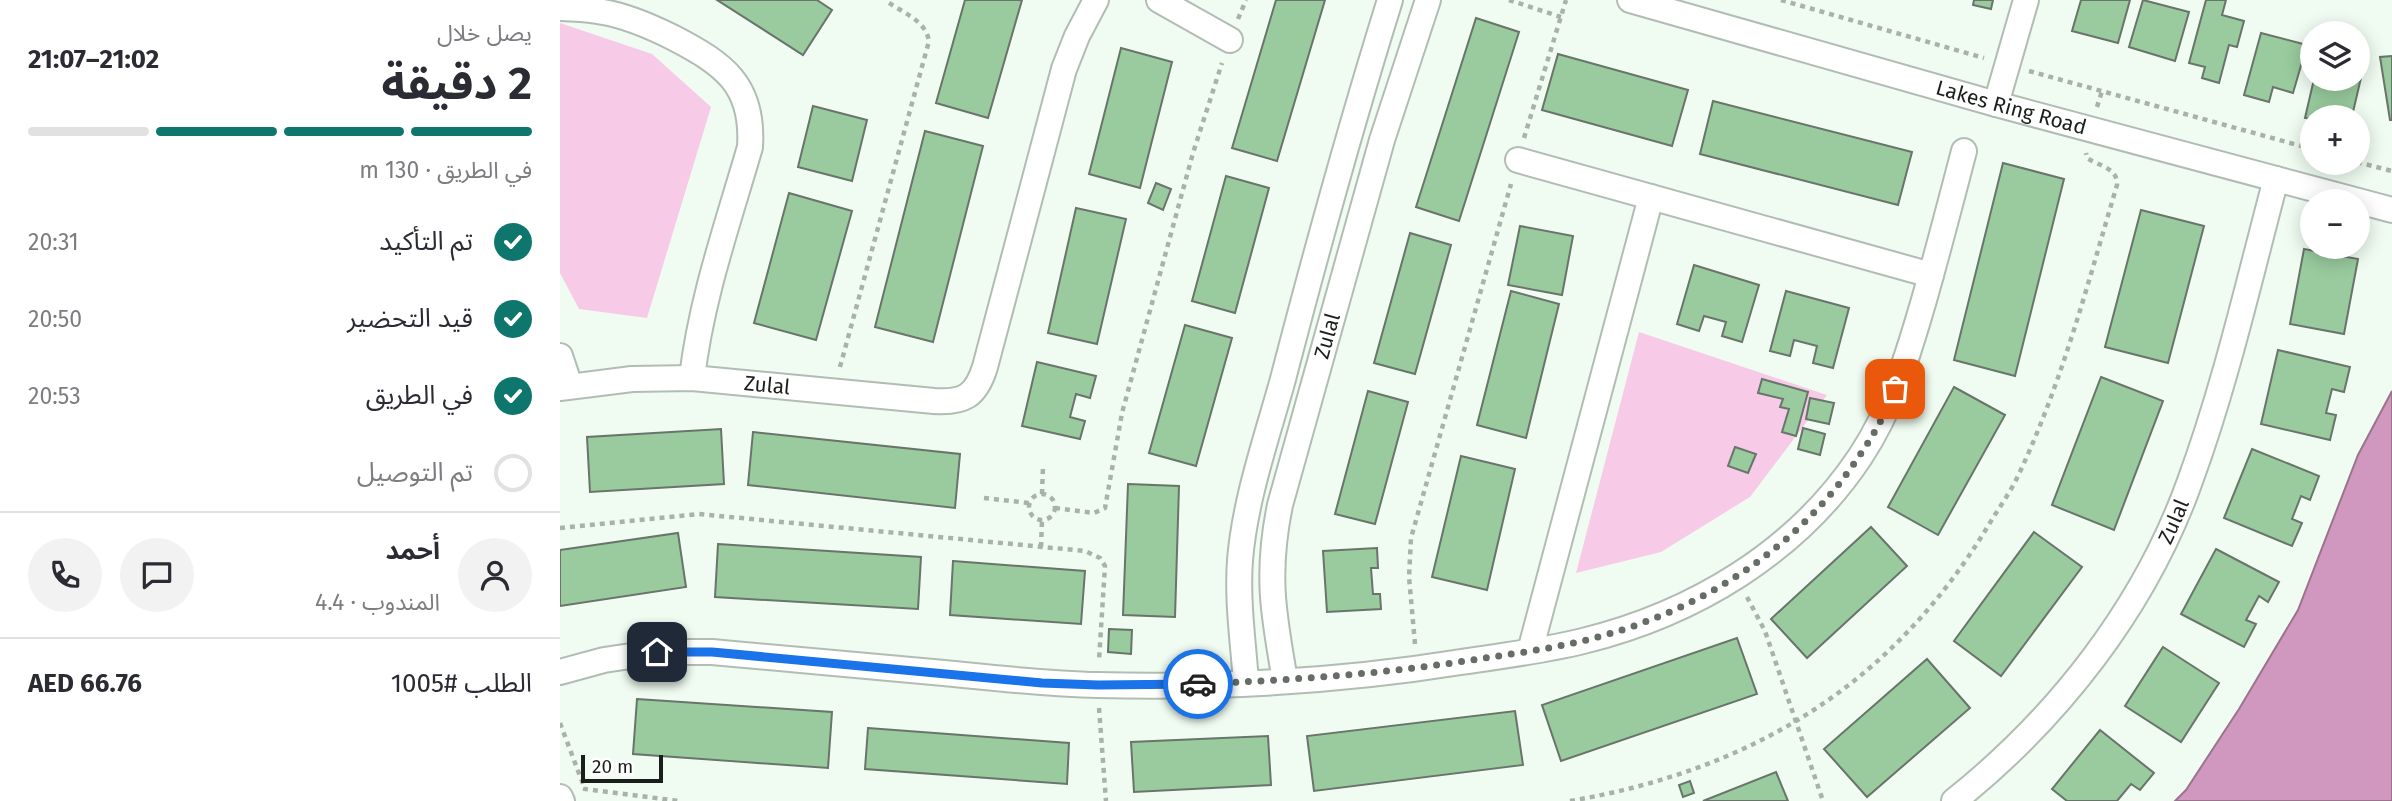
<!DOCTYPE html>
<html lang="ar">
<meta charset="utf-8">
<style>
body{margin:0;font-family:"Fira Sans","Noto Sans Arabic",sans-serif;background:#f2f2f3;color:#2b2b33;direction:rtl;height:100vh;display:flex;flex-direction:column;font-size:26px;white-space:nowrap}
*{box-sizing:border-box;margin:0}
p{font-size:23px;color:#7c7c81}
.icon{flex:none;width:38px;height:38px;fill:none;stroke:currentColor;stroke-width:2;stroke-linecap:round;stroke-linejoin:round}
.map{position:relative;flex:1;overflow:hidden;direction:ltr}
.details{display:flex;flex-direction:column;background:#fff;width:560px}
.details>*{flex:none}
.buttons{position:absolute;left:1740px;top:21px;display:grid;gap:14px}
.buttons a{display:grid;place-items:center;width:70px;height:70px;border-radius:50%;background:#fff;box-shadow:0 4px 18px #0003;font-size:35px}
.scale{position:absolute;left:21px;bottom:18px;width:82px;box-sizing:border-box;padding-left:7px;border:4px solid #1b1f1b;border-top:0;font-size:19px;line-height:24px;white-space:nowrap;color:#1b1f1b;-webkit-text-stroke:5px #fff;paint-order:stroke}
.pin{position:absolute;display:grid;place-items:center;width:60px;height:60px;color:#fff;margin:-30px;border-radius:14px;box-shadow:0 4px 10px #0006}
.courier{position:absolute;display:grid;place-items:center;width:70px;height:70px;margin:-35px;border:5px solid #1a73e8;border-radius:50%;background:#fff;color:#222;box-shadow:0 2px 9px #0007}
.head em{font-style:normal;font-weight:700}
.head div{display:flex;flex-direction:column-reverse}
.head{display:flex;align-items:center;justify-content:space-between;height:119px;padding:0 28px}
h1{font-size:46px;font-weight:700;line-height:52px}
.bar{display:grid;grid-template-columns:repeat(4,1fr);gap:10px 7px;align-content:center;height:84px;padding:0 28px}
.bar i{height:9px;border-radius:5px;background:#e1e1e2}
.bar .selected{background:#0f766e}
.bar p{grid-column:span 4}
.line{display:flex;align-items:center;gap:18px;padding:0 28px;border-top:2px solid #e1e1e2}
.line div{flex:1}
.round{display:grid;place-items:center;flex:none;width:74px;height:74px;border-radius:37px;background:#f2f2f3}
ol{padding:0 28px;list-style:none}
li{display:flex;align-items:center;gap:21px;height:77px}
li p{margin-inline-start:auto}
li .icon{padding:7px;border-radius:50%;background:#0f766e;color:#fff;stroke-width:4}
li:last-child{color:#7c7c81}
li i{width:38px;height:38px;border:4px solid #e1e1e2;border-radius:50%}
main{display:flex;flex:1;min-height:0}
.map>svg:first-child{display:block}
</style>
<main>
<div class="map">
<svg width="1832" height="801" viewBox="0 0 1832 801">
<rect width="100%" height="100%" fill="#f0fcf1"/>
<g fill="#f7cae8">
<path d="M 0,23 L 92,54 L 151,107 L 87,318 L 19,309 L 0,273 Z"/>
<path d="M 1079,332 L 1267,395 L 1190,497 L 1101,552 L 1016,573 Z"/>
</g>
<path fill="#d098be" stroke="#9a748d" stroke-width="2" d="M 1832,391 L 1832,801 L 1615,801 L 1626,790 L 1679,709 L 1738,610 L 1798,455 Z"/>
<g fill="#99cb9e" stroke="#69746a" stroke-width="2">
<path d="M 157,0 L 257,0 L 272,10 L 243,55 Z"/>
<path d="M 405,0 L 462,0 L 428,118 L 376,103 Z"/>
<path d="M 716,0 L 765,0 L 717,161 L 672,148 Z"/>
<path d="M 1414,0 L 1433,0 L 1431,9 L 1413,5 Z"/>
<path d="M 1521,0 L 1570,0 L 1558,43 L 1512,31 Z"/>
<path d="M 1583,0 L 1629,12 L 1615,61 L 1569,47 Z"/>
<path d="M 1646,0 L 1666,0 L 1662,15 L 1684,21 L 1677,47 L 1669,45 L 1659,83 L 1642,78 L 1645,67 L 1629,63 Z"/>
<path d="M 916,18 L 959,32 L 899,221 L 856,207 Z"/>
<path d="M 1701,33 L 1747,45 L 1733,93 L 1713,87 L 1709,102 L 1684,95 Z"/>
<path d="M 561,48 L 612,62 L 580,188 L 529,174 Z"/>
<path d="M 998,54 L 1128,90 L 1112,146 L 982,110 Z"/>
<path d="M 1832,56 L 1832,120 L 1830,120 L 1820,57 Z"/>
<path d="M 1797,63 L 1804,65 L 1793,112 L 1772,107 L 1770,117 L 1752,117 L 1752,119 L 1745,118 L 1754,79 L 1797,79 Z"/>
<path d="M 1153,101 L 1352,152 L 1338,205 L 1140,154 Z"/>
<path d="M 253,106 L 307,120 L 292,181 L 238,167 Z"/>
<path d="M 365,131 L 423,146 L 373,342 L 315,327 Z"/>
<path d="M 1443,163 L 1504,179 L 1455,376 L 1394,360 Z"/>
<path d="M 666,176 L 709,188 L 675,313 L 632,301 Z"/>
<path d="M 596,183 L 611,189 L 603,210 L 588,203 Z"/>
<path d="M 229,193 L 292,211 L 256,340 L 194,323 Z"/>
<path d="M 516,208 L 566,219 L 537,344 L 488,333 Z"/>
<path d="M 1581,210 L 1644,226 L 1608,363 L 1545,347 Z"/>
<path d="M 960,226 L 1013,236 L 1002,295 L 948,285 Z"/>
<path d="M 850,233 L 891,245 L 855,374 L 814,363 Z"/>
<path d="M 1744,249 L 1798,259 L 1784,334 L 1730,324 Z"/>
<path d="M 1134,265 L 1199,285 L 1182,342 L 1162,336 L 1166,322 L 1144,316 L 1139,331 L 1117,324 Z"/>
<path d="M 951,291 L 999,304 L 966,438 L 917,425 Z"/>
<path d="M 1226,291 L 1289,308 L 1273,368 L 1253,363 L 1257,346 L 1234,340 L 1230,356 L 1210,351 Z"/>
<path d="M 625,325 L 672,338 L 636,466 L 589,453 Z"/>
<path d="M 1718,350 L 1790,367 L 1784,392 L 1772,389 L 1766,413 L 1776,415 L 1770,440 L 1701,424 Z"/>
<path d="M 477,362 L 536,376 L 530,398 L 516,394 L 510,417 L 525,421 L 520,439 L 462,426 Z"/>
<path d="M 1541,377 L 1603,401 L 1554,530 L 1492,505 Z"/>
<path d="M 1202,379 L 1248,392 L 1236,436 L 1222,432 L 1229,409 L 1220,407 L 1223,399 L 1198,393 Z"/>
<path d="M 1394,387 L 1445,415 L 1378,535 L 1328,507 Z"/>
<path d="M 808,391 L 848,402 L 815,524 L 775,514 Z"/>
<path d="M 1250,398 L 1274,403 L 1269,424 L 1246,419 Z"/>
<path d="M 1243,428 L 1265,434 L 1260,455 L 1238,449 Z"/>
<path d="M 161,429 L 164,484 L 30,492 L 27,437 Z"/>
<path d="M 193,432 L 400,454 L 395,508 L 188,485 Z"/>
<path d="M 1175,447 L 1196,454 L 1188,473 L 1168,466 Z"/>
<path d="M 1692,449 L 1759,476 L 1750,500 L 1741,496 L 1732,519 L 1742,523 L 1732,546 L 1664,518 Z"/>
<path d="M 901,456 L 955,469 L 927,590 L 872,577 Z"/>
<path d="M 568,484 L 619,486 L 615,617 L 563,615 Z"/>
<path d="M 1311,527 L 1347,566 L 1247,658 L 1211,619 Z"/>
<path d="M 1474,532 L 1522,567 L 1441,676 L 1394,641 Z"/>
<path d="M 118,533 L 126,587 L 0,606 L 0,550 Z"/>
<path d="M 158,544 L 361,557 L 358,609 L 155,597 Z"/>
<path d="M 817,548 L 818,568 L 811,568 L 813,594 L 820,594 L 821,609 L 767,612 L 763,551 Z"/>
<path d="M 1656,549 L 1719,582 L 1708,602 L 1699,596 L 1686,620 L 1696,624 L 1684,647 L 1621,614 Z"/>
<path d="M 393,561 L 525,571 L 521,624 L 390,615 Z"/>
<path d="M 549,629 L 572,630 L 571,654 L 548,652 Z"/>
<path d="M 1177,638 L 1197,694 L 1001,761 L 982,705 Z"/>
<path d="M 1603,647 L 1659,683 L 1621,742 L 1565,706 Z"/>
<path d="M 1367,659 L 1410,708 L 1307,797 L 1264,749 Z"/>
<path d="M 77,699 L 272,712 L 268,768 L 73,754 Z"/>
<path d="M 955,711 L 963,765 L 754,791 L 747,736 Z"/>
<path d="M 308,728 L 509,743 L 507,784 L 305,769 Z"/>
<path d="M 1540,730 L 1594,773 L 1580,790 L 1571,784 L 1557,801 L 1507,801 L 1492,789 Z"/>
<path d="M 708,736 L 711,785 L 574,792 L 571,742 Z"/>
<path d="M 1216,772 L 1228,801 L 1143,801 Z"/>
<path d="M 1130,781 L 1134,793 L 1123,797 L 1119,785 Z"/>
</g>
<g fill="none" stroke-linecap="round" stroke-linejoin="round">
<g stroke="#b1bdb2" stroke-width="28">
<g id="street">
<path d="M 599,0 L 670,40"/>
<path id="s1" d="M 1070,0 L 1436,104 L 1832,210"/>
<path d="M 0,8 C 14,9 29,9 43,12 C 67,16 92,27 114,38 C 164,64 194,85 190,147 C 168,223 141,299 132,378"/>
<path d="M 1436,104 L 1466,0"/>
<path d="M 958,160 L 1371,275"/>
<path d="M 0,356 L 10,386"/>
<path id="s2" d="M 0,388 L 72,379 L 132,378 L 374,401 C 404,403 416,396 425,367 L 504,69 L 517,36 L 536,0"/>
<path d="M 970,651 L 1091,197"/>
<path d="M 0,672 L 44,660 L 97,652 L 152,652 C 229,659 307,666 384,673 C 435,678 486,684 538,685 C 657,688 783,681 901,662 C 941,656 983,651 1023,641 C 1133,614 1236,553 1300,457 C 1332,409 1348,355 1364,300 C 1378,251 1391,201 1404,151"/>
<path id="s3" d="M 725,680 C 713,613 706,573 720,505 L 822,140 L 868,0"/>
<path d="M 686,682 C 683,641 677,600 680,560 C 685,499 707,437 723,379 C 756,252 791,125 830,0"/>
<path d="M 0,797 L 2,801"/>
<path id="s4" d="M 1394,801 C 1498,718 1585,607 1630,481 C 1666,383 1689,280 1716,179"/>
</g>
</g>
<g stroke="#a9b2a9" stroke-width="4.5" stroke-dasharray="5 5" stroke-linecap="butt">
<path d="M 949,0 L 1001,17"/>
<path d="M 1221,0 L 1424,58"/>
<path d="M 678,19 L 686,0"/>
<path d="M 1469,71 L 1752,149"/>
<path d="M 1537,107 L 1542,91"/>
<path d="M 964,138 L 1006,0"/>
<path d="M 1797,162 L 1832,171"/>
<path d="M 280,367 L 369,41 C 365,19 342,13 325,0"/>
<path d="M 482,494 L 483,466"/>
<circle cx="482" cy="507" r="13"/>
<path d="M 424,498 L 469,503"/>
<path d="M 495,508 L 534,513 L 545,508 L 562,413 L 633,153 L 662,63"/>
<path d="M 0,528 L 139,514 L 525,551 L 540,558 L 545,566 L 539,660"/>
<path d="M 481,547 L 482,520"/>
<path d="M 1187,597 L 1205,631 L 1263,801"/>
<path d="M 855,644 L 849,577 L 851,538 L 951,184"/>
<path d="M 539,708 L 546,801"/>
<path d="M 0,723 L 23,784"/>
<path d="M 25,791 L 25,789 L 119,801"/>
<path d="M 1010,801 C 1192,770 1332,685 1428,526 C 1438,509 1450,493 1458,476 C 1502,383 1528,283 1557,185 C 1558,168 1539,166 1527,158 L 1526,153"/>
</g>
<use href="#street" stroke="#fff" stroke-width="24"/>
</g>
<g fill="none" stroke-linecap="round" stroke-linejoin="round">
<path stroke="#666c66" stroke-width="7" stroke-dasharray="0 12.6" d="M 638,684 C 732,680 825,674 918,659 C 952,654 988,649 1022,641 C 1124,617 1218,563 1282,480 C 1303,452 1323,422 1335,389"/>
<path stroke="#1a73e8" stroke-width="9" d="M 97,652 L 152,652 L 482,683 L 538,685 L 638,684"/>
</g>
<g text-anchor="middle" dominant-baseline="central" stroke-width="5" stroke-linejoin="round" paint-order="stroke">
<g font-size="21" fill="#1b1f1b" stroke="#fff">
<text stroke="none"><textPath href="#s1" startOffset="396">Lakes Ring Road</textPath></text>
<text stroke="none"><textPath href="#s3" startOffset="352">Zulal</textPath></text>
<text stroke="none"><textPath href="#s2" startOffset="208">Zulal</textPath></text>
<text stroke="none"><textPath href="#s4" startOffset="359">Zulal</textPath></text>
</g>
</g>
</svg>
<div class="buttons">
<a><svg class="icon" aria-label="layers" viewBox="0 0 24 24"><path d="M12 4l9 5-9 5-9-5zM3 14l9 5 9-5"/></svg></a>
<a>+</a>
<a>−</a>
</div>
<div class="scale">20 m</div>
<div class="pin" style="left:1335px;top:389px;background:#ea580c"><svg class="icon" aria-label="bag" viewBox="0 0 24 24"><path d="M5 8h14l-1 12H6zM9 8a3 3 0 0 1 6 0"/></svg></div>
<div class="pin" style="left:97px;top:652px;background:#1f2937"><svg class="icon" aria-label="home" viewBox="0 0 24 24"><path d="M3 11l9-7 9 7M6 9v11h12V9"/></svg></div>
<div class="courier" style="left:638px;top:684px"><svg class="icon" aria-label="car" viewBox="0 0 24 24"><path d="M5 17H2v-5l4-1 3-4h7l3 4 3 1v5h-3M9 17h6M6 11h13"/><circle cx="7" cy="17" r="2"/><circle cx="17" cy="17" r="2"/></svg></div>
</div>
<section class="details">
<div class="head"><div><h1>2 دقيقة</h1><p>يصل خلال</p></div><em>21:02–21:07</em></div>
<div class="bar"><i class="selected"></i><i class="selected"></i><i class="selected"></i><i></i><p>في الطريق · 130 m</p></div>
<ol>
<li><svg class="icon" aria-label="check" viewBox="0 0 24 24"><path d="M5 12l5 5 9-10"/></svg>تم التأكيد<p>20:31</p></li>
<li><svg class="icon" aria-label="check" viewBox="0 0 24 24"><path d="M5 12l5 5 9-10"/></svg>قيد التحضير<p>20:50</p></li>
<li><svg class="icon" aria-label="check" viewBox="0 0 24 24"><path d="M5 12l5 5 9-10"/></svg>في الطريق<p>20:53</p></li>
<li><i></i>تم التوصيل</li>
</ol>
<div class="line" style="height:126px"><a class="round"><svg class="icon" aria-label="person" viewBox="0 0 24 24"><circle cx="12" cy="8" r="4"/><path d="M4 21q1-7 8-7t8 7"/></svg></a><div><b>أحمد</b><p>المندوب · 4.4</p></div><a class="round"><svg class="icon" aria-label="chat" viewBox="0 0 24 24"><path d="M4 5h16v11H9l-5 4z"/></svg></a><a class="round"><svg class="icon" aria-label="phone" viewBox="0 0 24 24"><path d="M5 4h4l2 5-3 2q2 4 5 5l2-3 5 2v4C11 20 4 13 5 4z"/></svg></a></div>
<div class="line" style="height:91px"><div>الطلب #1005</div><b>AED 66.76</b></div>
</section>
</main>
